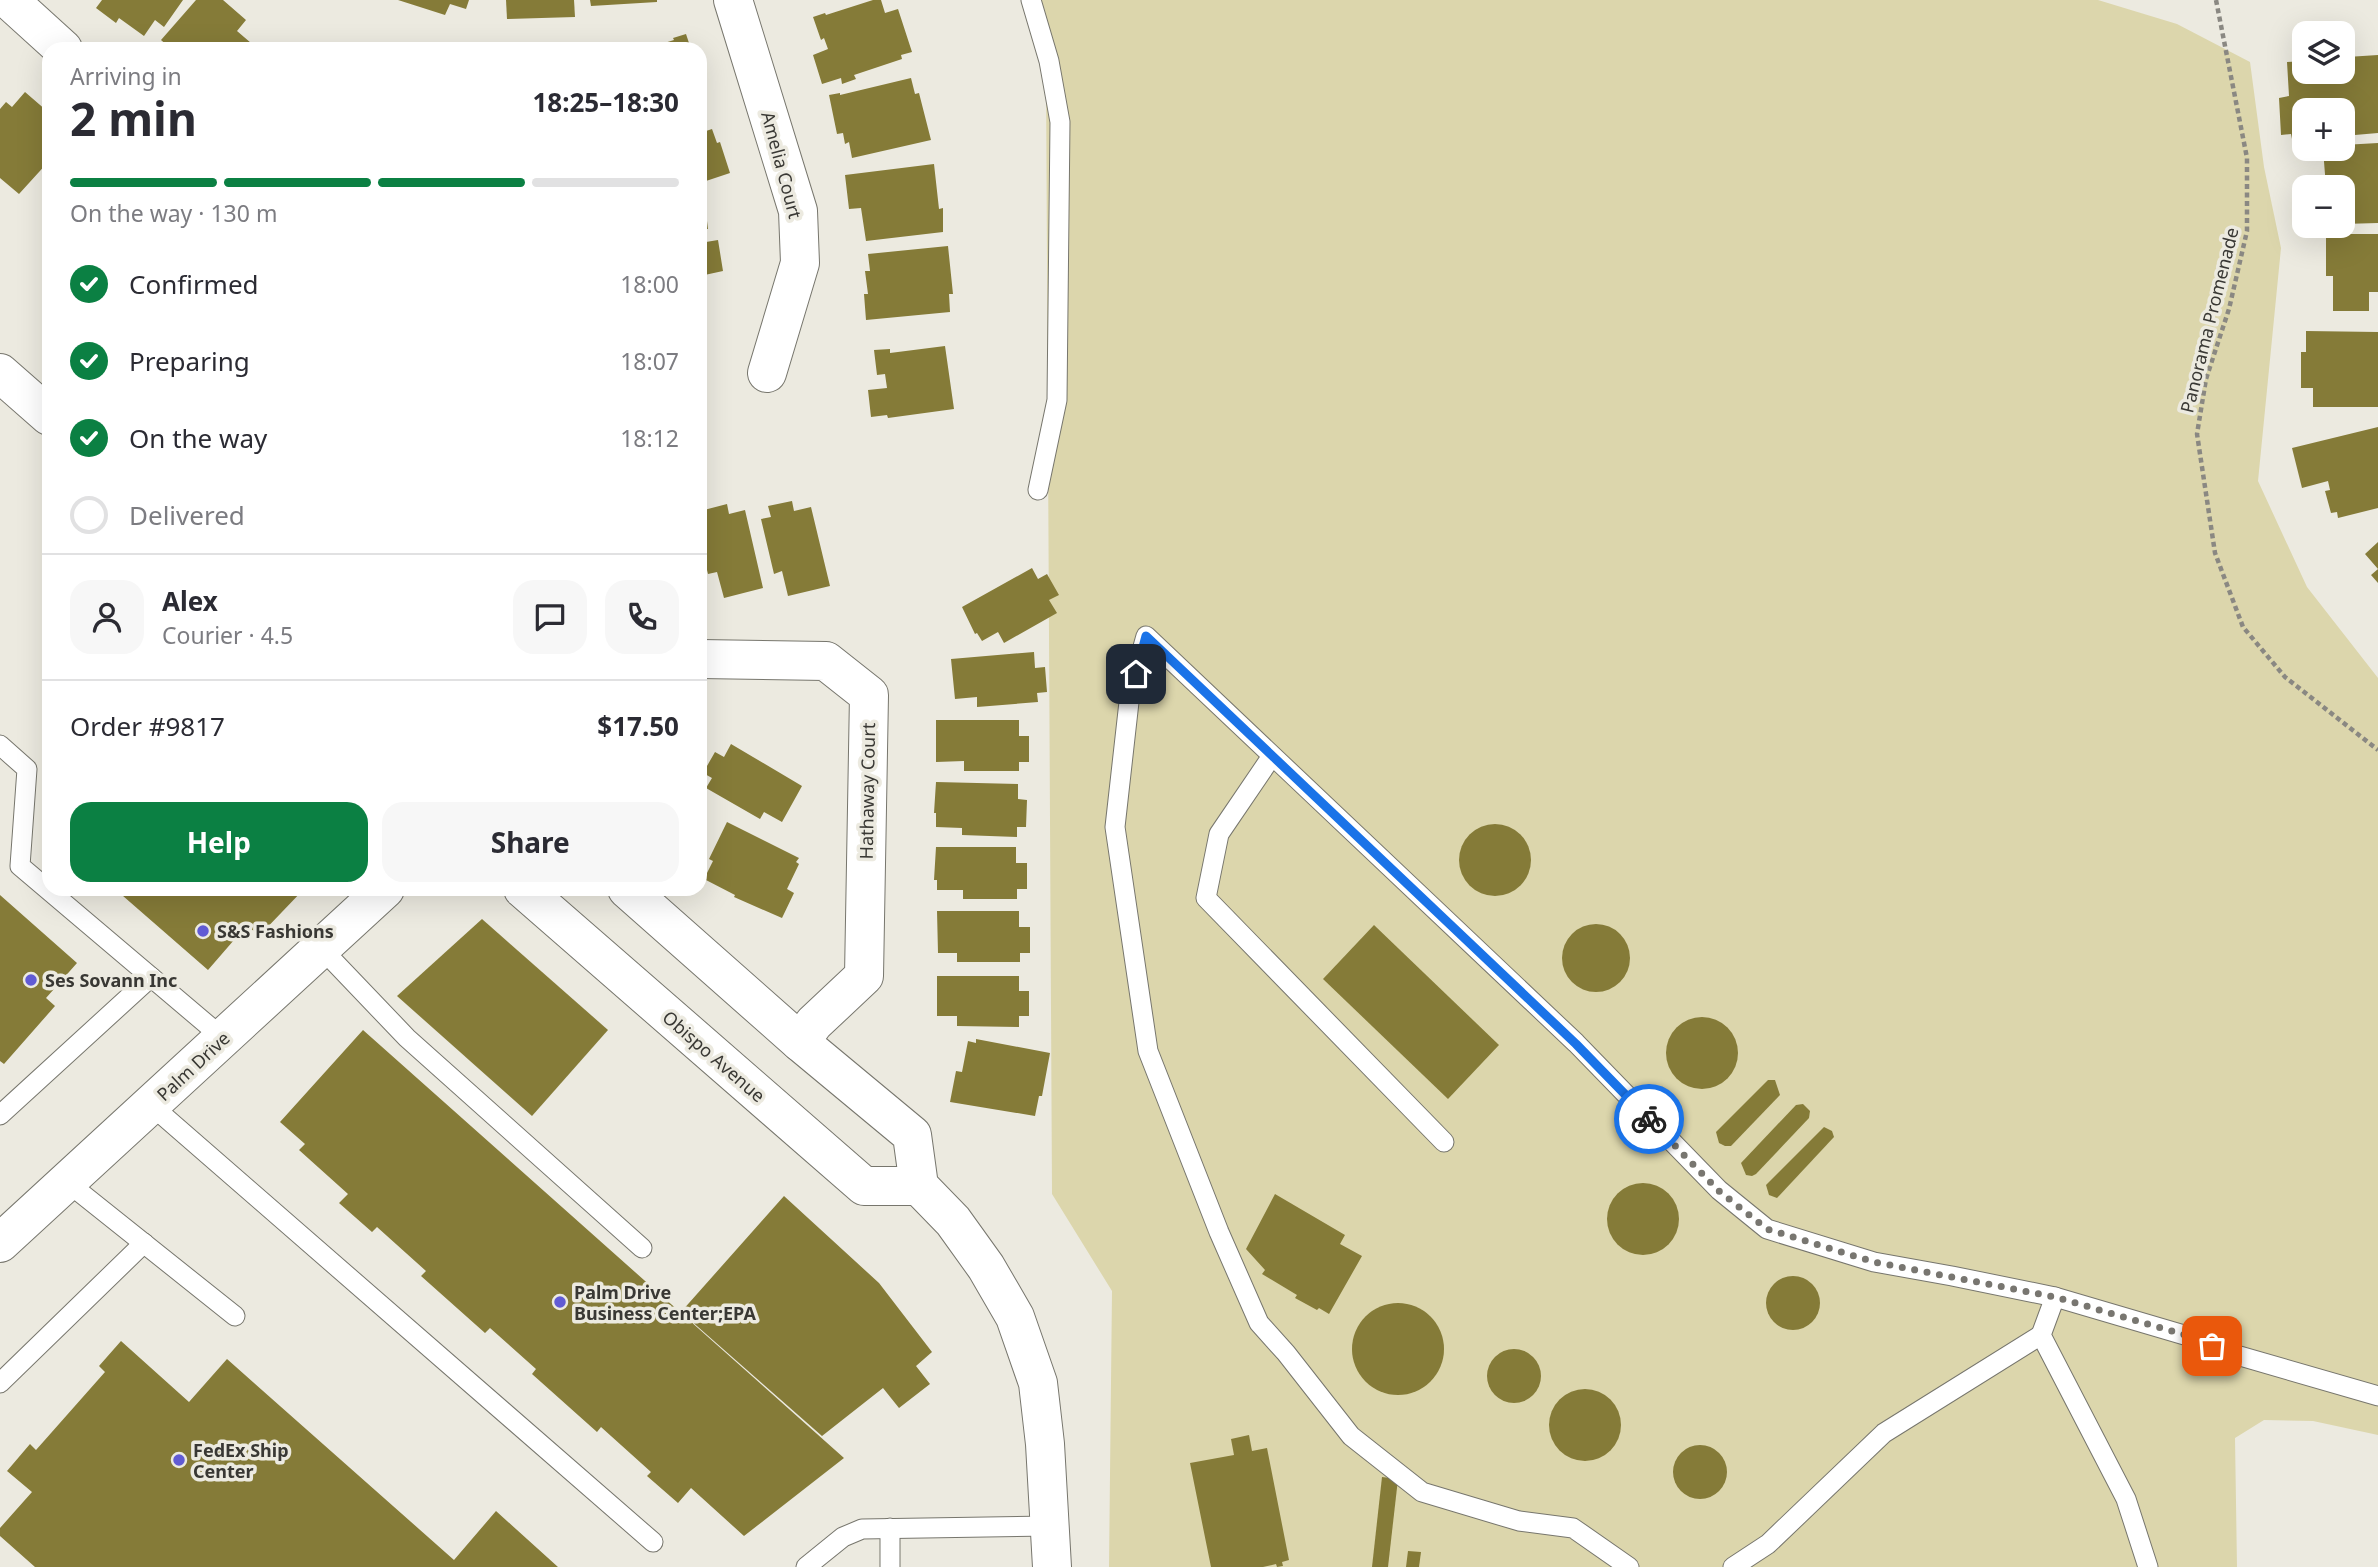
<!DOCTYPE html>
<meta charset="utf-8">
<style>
body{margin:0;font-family:"Noto Sans",sans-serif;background:#f7f7f7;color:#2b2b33;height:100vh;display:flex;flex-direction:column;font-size:26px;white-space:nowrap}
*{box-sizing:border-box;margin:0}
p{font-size:23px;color:#7c7c81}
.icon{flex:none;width:38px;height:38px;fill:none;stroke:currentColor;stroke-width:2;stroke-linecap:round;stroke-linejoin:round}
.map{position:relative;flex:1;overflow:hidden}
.sheet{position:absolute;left:42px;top:42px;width:665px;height:854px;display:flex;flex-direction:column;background:#fff;border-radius:21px;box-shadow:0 7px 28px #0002}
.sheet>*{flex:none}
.controls{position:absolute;left:2292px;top:21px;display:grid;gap:14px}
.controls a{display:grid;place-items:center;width:63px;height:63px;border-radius:14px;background:#fff;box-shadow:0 7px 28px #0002;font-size:35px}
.pin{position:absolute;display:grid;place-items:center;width:60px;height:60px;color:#fff;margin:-30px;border-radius:14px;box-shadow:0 4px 10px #0006}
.courier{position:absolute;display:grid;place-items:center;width:70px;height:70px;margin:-35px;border:5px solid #1a73e8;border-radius:50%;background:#fff;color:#222;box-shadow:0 2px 9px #0007}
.summary em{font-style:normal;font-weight:700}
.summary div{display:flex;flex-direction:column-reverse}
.summary{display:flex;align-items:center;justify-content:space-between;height:119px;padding:0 28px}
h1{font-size:46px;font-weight:700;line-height:52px}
.bar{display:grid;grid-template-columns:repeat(4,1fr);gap:10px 7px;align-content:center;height:84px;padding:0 28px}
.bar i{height:9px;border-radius:5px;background:#e1e1e2}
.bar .active{background:#0b8043}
.bar p{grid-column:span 4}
.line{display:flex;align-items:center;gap:18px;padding:0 28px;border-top:2px solid #e1e1e2}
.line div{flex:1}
.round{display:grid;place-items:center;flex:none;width:74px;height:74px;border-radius:21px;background:#f7f7f7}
ol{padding:0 28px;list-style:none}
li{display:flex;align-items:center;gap:21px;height:77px}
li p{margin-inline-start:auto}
li .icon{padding:7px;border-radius:50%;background:#0b8043;color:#fff;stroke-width:4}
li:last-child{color:#7c7c81}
li i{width:38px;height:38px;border:4px solid #e1e1e2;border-radius:50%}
.cta{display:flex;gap:14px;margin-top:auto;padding:14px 28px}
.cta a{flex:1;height:80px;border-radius:21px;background:#0b8043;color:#fff;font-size:28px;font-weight:700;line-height:80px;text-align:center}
.cta a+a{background:#f7f7f7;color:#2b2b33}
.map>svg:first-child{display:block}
</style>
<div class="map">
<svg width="2378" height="1567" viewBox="0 0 2378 1567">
<rect width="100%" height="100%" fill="#eceae0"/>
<path fill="#dcd6ac" d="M 1024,0 L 2098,0 L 2177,24 L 2250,62 L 2264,167 L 2281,248 L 2258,481 L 2307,587 L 2378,678 L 2378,1435 L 2313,1421 L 2264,1420 L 2235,1438 L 2237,1567 L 1109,1567 L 1112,1291 L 1052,1194 L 1046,73 Z"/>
<g fill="#857b38">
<path d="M 102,0 L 183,0 L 164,27 L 155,20 L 144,36 L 119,18 L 116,23 L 96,8 Z"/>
<path d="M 196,0 L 223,0 L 246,20 L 237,31 L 251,43 L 246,49 L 168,49 L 169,47 L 161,40 Z"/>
<path d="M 398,0 L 469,0 L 466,9 L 450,4 L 445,15 Z"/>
<path d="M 506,0 L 574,0 L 575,17 L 507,19 Z"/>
<path d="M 590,0 L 657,0 L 657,2 L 591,6 Z"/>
<path d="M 873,0 L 881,0 L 885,13 L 898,9 L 912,52 L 901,55 L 902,59 L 854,75 L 856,79 L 842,84 L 841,78 L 822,84 L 813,55 L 828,49 L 824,38 L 821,40 L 813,17 L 825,13 L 826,15 Z"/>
<path d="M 686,34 L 691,49 L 645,49 L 674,40 L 673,38 Z"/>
<path d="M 2378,55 L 2378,133 L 2343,136 L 2343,110 L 2305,110 L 2305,138 L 2292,139 L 2291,134 L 2281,135 L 2279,98 L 2289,96 L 2287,62 L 2305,61 L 2305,72 L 2322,72 L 2323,76 L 2348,75 L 2347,57 Z"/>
<path d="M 911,78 L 915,94 L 919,93 L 931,140 L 852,158 L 849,142 L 845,144 L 843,133 L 837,134 L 829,95 L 840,93 L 840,95 Z"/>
<path d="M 25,92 L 47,111 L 44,116 L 49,121 L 49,161 L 19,194 L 0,178 L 0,109 L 6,102 L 12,107 Z"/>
<path d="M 700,114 L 706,131 L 712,129 L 717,143 L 720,142 L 730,173 L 700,183 Z"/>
<path d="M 2378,143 L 2378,223 L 2343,224 L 2343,187 L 2326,187 L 2323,149 L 2343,149 L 2343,145 Z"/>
<path d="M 934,164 L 939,209 L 943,208 L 943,232 L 866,241 L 861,208 L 849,209 L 845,175 Z"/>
<path d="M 705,205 L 708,229 L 704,229 L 706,242 L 718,240 L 723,271 L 700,276 L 700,206 Z"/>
<path d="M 2332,234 L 2378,234 L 2378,292 L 2369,292 L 2369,311 L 2333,311 L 2333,276 L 2326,276 L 2326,238 L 2332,238 Z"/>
<path d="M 948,246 L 953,294 L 949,294 L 950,312 L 866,320 L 864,294 L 868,294 L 865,271 L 870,271 L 868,254 Z"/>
<path d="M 2306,331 L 2378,332 L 2378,407 L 2313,407 L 2313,388 L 2301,388 L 2301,352 L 2306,352 Z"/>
<path d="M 945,346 L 954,409 L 888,418 L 887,415 L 871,417 L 868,390 L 887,388 L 885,374 L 877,375 L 874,350 L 890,349 L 890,353 Z"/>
<path d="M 2378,427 L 2378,508 L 2338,518 L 2337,512 L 2331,513 L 2325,491 L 2330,490 L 2328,481 L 2302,488 L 2292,448 Z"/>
<path d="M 792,501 L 794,511 L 811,507 L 830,586 L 788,596 L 782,571 L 774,574 L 761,519 L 771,517 L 768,506 Z"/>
<path d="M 727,504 L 729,514 L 745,510 L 763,588 L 724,598 L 717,572 L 708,574 L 700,542 L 700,520 L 706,519 L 704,510 Z"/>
<path d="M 2378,542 L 2378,583 L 2371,575 L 2378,569 L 2365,554 Z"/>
<path d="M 1032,568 L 1038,579 L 1047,574 L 1059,595 L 1049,600 L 1057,613 L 1004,643 L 998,632 L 982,641 L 977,633 L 975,634 L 962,607 Z"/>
<path d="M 1034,652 L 1035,668 L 1045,667 L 1047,692 L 1037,693 L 1038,702 L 977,707 L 977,697 L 955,699 L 951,659 Z"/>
<path d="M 936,720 L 1019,720 L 1019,736 L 1029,736 L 1029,762 L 1019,762 L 1019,771 L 964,771 L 964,761 L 936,762 Z"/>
<path d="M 731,744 L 802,786 L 782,822 L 764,812 L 760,819 L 706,788 L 712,778 L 703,773 L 715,752 L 724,757 Z"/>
<path d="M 936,782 L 1018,784 L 1018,799 L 1027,800 L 1026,827 L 1017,827 L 1017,837 L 962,835 L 962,828 L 936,827 L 936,813 L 934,813 Z"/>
<path d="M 727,822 L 799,858 L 796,862 L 799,864 L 787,889 L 794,893 L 782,918 L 734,897 L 735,895 L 704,879 L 713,861 L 709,859 Z"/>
<circle cx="1495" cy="860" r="36"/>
<path d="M 936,847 L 1016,847 L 1016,863 L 1027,863 L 1027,889 L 1017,889 L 1017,899 L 963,899 L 963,890 L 937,890 L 937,880 L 934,880 Z"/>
<path d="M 115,889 L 304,889 L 259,936 L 247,925 L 208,970 Z"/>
<path d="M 0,895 L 77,963 L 46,998 L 55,1006 L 4,1064 L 0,1061 Z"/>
<path d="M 937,911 L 1019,911 L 1019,927 L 1030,927 L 1030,953 L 1020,953 L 1020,962 L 957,962 L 957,953 L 938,953 Z"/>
<path d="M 482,919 L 608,1030 L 532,1116 L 397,996 Z"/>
<circle cx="1596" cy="958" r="34"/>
<path d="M 1374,925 L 1499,1045 L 1448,1099 L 1323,979 Z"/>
<path d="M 937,976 L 1019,976 L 1019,991 L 1029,991 L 1029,1016 L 1019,1016 L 1019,1027 L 957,1026 L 957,1016 L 937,1016 Z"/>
<circle cx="1702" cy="1053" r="36"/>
<path d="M 363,1030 L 844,1458 L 744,1536 L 691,1488 L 678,1503 L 647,1476 L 651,1472 L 601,1427 L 597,1432 L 532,1374 L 536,1369 L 490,1328 L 485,1333 L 421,1276 L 426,1271 L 377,1227 L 372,1232 L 339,1203 L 348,1194 L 299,1150 L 305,1144 L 280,1122 Z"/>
<path d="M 976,1039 L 1050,1053 L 1042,1096 L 1039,1096 L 1035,1116 L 950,1102 L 956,1071 L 962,1072 L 968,1041 L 976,1043 Z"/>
<path d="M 1768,1080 L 1775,1080 L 1780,1095 L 1731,1146 L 1725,1146 L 1719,1143 L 1716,1132 Z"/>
<path d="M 1803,1104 L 1810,1111 L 1809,1118 L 1756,1174 L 1752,1176 L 1746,1175 L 1741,1163 L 1796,1105 Z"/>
<path d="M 1824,1127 L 1832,1131 L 1834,1137 L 1777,1198 L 1769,1195 L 1766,1185 Z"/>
<circle cx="1643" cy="1219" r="36"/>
<path d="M 1275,1194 L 1345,1235 L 1340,1244 L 1362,1256 L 1329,1314 L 1319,1308 L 1317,1310 L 1295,1298 L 1297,1295 L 1262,1274 L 1265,1270 L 1246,1249 Z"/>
<path d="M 784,1196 L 879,1283 L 932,1352 L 916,1366 L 930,1384 L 899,1408 L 883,1388 L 822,1436 L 681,1312 Z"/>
<circle cx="1793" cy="1303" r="27"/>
<circle cx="1398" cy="1349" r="46"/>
<path d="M 121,1341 L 189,1402 L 227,1359 L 454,1560 L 496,1511 L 558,1567 L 35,1567 L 0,1536 L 0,1528 L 32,1492 L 7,1471 L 30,1444 L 36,1450 L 105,1372 L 99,1366 Z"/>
<circle cx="1514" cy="1376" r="27"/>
<circle cx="1585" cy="1425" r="36"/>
<path d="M 1249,1435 L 1252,1451 L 1267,1448 L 1289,1560 L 1282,1562 L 1283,1566 L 1277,1567 L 1276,1564 L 1263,1567 L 1211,1567 L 1190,1463 L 1234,1455 L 1231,1439 Z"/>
<circle cx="1700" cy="1472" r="27"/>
<path d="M 1382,1477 L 1398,1479 L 1388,1567 L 1372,1567 Z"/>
<path d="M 1408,1551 L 1421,1552 L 1419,1567 L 1406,1567 Z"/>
</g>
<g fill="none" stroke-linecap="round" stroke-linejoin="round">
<g stroke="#77766d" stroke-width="21">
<g id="lane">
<path d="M 1031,0 L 1049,61 L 1060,122 L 1057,400 L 1038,490"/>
<path d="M 0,745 L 27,769 L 20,866 L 223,1038"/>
<path d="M 1272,756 L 1219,834 L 1206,898 L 1444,1142"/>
<path d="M 321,948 L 407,1038 L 642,1248"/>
<path d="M 151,1105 L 653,1542"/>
<path d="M 0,1115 L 151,977"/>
<path d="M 67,1182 L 235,1316"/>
<path d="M 2055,1297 L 2041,1335 L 2126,1499 L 2148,1567"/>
<path d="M 0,1383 L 144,1243"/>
<path d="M 890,1528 L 890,1567"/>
<path d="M 806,1567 L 843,1537 L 862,1529 L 1049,1526"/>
<path d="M 1629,1567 L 1573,1528 L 1519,1521 L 1422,1492 L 1351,1436 L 1286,1353 L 1259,1323 L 1219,1232 L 1148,1051 L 1115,827 L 1130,693 L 1146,636 L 1576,1043 L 1719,1190 L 1767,1229 L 1874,1262 L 1952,1276 L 2055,1297 L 2191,1337 L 2233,1354 L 2378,1396"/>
<path d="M 1733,1567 L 1768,1544 L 1884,1433 L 2041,1335"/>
</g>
</g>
<g stroke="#77766d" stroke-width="40">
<g id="street">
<path d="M 9,0 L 63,49"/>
<path d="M 733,0 L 798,211 L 800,263 L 767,373"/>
<path d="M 700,659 L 826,661 L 869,695 L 864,976 L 814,1023 L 800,1042"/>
<path d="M 0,1243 L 385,889"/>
</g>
</g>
<g stroke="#77766d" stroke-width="40">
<g id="secondary">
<path d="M 0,373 L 49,416"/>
<path d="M 523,889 L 864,1186 L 919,1186"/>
<path d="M 627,889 L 800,1042 L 912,1135 L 919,1186 L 953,1221 L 986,1267 L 1015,1317 L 1038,1383 L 1045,1444 L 1052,1567"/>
</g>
</g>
<path stroke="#8a8882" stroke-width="4.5" stroke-dasharray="5 3.5" stroke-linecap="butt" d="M 2216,0 L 2247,158 L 2247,231 L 2229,309 L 2206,379 L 2197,434 L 2215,553 L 2243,627 L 2285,677 L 2378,750"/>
<use href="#lane" stroke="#fff" stroke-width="19"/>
<use href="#street" stroke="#fff" stroke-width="38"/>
<use href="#secondary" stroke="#fff" stroke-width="38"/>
</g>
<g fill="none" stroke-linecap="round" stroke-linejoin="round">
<path stroke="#787670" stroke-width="7" stroke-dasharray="0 12.6" d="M 1649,1119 L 1719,1191 L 1767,1229 L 1874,1262 L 2055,1297 L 2192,1337 L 2212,1346"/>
<path stroke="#1a73e8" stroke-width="9" d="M 1136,674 L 1146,636 L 1576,1044 L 1649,1119"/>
</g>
<g fill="#615bd4" stroke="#eceae0" stroke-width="2.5">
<circle cx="203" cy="931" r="7"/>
<circle cx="31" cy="980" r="7"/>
<circle cx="560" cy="1302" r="7"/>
<circle cx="179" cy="1460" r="7"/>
</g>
<g text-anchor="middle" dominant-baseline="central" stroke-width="7" stroke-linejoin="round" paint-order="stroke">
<g font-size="18" fill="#393834" stroke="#eceae0">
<text transform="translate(782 165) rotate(75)">Amelia Court</text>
<text transform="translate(2209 320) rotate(-76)">Panorama Promenade</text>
<text transform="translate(867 791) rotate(-89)">Hathaway Court</text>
<text transform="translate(714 1056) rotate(41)">Obispo Avenue</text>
<text transform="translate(193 1066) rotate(-43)">Palm Drive</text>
</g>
<g font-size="18" font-weight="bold" fill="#393834" stroke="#eceae0" text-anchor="start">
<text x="217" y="931">S&amp;S Fashions</text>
<text x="45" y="980">Ses Sovann Inc</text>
<text x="574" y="1292">Palm Drive<tspan x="574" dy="21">Business Center;EPA</tspan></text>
<text x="193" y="1450">FedEx Ship<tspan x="193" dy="21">Center</tspan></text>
</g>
</g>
</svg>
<div class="controls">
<a><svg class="icon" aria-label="layers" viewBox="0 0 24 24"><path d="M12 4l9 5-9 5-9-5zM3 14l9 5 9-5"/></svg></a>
<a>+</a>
<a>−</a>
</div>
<div class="pin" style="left:2212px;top:1346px;background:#ea580c"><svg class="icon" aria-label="bag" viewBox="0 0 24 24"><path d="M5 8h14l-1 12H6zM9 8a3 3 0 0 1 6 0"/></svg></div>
<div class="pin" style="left:1136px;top:674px;background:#1f2937"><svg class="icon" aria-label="home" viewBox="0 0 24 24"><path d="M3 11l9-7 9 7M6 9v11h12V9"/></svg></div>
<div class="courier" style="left:1649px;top:1119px"><svg class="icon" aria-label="bike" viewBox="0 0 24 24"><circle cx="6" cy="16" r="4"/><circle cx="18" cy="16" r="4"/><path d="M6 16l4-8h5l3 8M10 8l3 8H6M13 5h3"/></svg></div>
<section class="sheet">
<div class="summary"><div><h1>2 min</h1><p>Arriving in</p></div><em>18:25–18:30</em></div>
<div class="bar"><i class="active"></i><i class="active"></i><i class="active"></i><i></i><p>On the way · 130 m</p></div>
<ol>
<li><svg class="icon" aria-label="check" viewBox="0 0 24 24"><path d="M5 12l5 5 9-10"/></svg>Confirmed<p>18:00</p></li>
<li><svg class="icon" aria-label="check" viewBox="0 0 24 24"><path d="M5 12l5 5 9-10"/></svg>Preparing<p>18:07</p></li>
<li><svg class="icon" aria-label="check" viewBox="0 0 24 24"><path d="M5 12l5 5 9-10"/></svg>On the way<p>18:12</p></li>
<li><i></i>Delivered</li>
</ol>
<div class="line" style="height:126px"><a class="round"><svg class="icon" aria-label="person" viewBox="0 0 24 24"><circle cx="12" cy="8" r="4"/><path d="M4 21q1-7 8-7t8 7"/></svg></a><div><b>Alex</b><p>Courier · 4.5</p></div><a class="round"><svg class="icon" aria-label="chat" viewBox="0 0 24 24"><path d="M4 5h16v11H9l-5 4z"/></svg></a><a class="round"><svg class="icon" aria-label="phone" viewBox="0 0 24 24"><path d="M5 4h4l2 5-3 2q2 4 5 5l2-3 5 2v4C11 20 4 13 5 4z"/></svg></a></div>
<div class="line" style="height:91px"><div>Order #9817</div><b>$17.50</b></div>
<div class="cta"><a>Help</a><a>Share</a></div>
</section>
</div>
